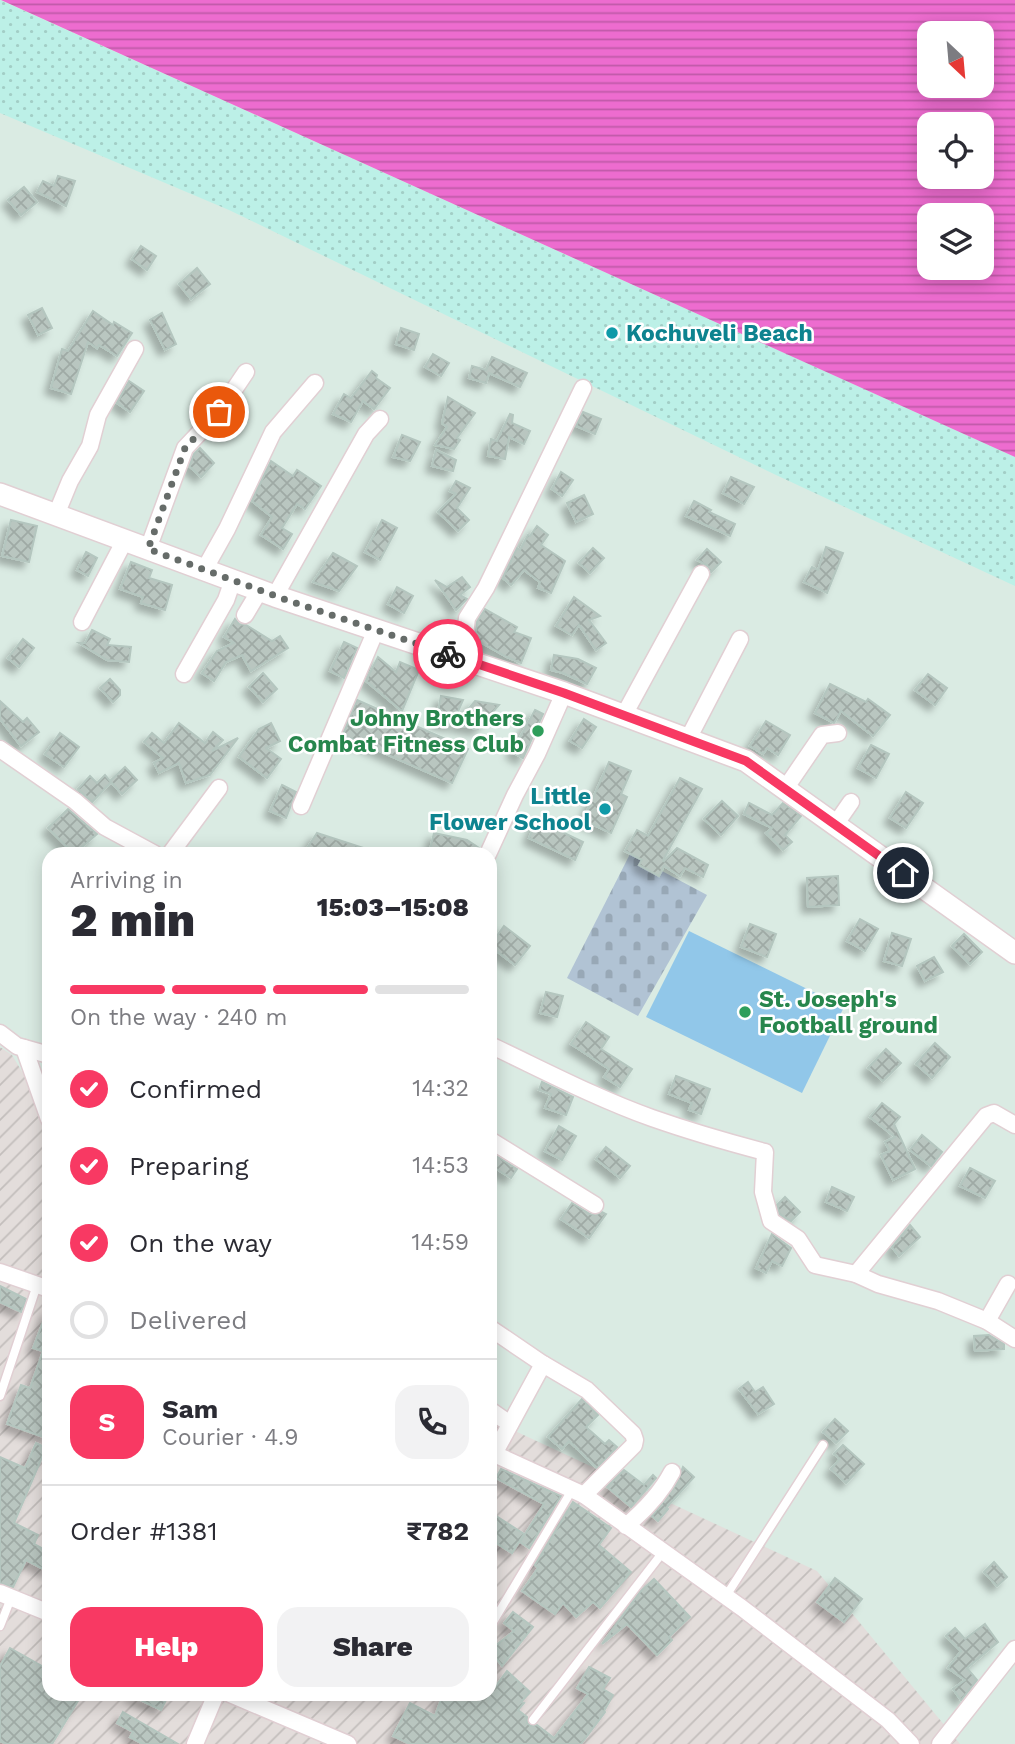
<!DOCTYPE html>
<meta charset="utf-8">
<style>
body{margin:0;font-family:"Work Sans",sans-serif;background:#f2f2f3;color:#2b2b33;height:100vh;display:flex;flex-direction:column;font-size:26px;white-space:nowrap}
*{box-sizing:border-box;margin:0}
p{font-size:23px;color:#7c7c81}
.icon{flex:none;width:38px;height:38px;fill:none;stroke:currentColor;stroke-width:2;stroke-linecap:round;stroke-linejoin:round}
.map{position:relative;flex:1;overflow:hidden}
.details{position:absolute;left:42px;top:847px;width:455px;height:854px;display:flex;flex-direction:column;background:#fff;border-radius:21px;box-shadow:0 4px 18px #0003}
.details>*{flex:none}
.needle{width:46px;rotate:154deg}
.tools{position:absolute;left:917px;top:21px;display:grid;gap:14px}
.tools a{display:grid;place-items:center;width:77px;height:77px;border-radius:14px;background:#fff;box-shadow:0 4px 18px #0003;font-size:35px}
.pin{position:absolute;display:grid;place-items:center;width:60px;height:60px;color:#fff;margin:-30px;border:4px solid #fff;border-radius:50%;box-shadow:0 2px 7px #0007}
.courier{position:absolute;display:grid;place-items:center;width:70px;height:70px;margin:-35px;border:5px solid #f83963;border-radius:50%;background:#fff;color:#222;box-shadow:0 2px 9px #0007}
.head em{font-style:normal;font-weight:800}
.head div{display:flex;flex-direction:column-reverse}
.head{display:flex;align-items:center;justify-content:space-between;height:119px;padding:0 28px}
h1{font-size:46px;font-weight:800;line-height:52px}
.bar{display:grid;grid-template-columns:repeat(4,1fr);gap:10px 7px;align-content:center;height:84px;padding:0 28px}
.bar i{height:9px;border-radius:5px;background:#e1e1e2}
.bar .active{background:#f83963}
.bar p{grid-column:span 4}
.line{display:flex;align-items:center;gap:18px;padding:0 28px;border-top:2px solid #e1e1e2}
.line div{flex:1}
.round{display:grid;place-items:center;flex:none;width:74px;height:74px;border-radius:21px;background:#f2f2f3}
ol{padding:0 28px;list-style:none}
li{display:flex;align-items:center;gap:21px;height:77px}
li p{margin-inline-start:auto}
li .icon{padding:7px;border-radius:50%;background:#f83963;color:#fff;stroke-width:4}
li:last-child{color:#7c7c81}
li i{width:38px;height:38px;border:4px solid #e1e1e2;border-radius:50%}
.action{display:flex;gap:14px;margin-top:auto;padding:14px 28px}
.action a{flex:1;height:80px;border-radius:21px;background:#f83963;color:#fff;font-size:28px;font-weight:800;line-height:80px;text-align:center}
.action a+a{background:#f2f2f3;color:#2b2b33}
.map>svg:first-child{display:block}
</style>
<div class="map">
<svg width="1015" height="1744" viewBox="0 0 1015 1744">
<defs>
<pattern id="industrial-furrows" width="10" height="10" patternUnits="userSpaceOnUse" patternTransform="scale(1.75)"><rect width="10" height="10" fill="#e3dddb"/><path d="M-1 1l2-2M0 10L10 0M9 11l2-2" fill="none" stroke="#c3bebc"/></pattern>
<pattern id="sand-dots" width="8" height="8" patternUnits="userSpaceOnUse" patternTransform="scale(1.75)"><rect width="8" height="8" fill="#bcf0e7"/><path d="M2 2h.1M6 6h.1" fill="none" stroke="#a2cec6" stroke-width="1.8" stroke-linecap="round"/></pattern>
<pattern id="cemetery-stones" width="16" height="16" patternUnits="userSpaceOnUse" patternTransform="scale(1.75)"><rect width="16" height="16" fill="#b1c3d4"/><path d="M2 7V4a2 2 0 0 1 4 0v3zM10 15v-3a2 2 0 0 1 4 0v3z" fill="#98a8b6"/></pattern>
<pattern id="water-rules" width="6" height="5" patternUnits="userSpaceOnUse" patternTransform="scale(1.75)"><rect width="6" height="5" fill="#ed6ccf"/><path d="M0 2.5h6" fill="none" stroke="#c059a8"/></pattern>
<pattern id="building-cross-hatch" width="8" height="8" patternUnits="userSpaceOnUse" patternTransform="scale(1.75)"><rect width="8" height="8" fill="#b9c6c0"/><path d="M0 0l8 8M0 8l8-8" fill="none" stroke="#9faaa5"/></pattern>
<filter id="shadow"><feDropShadow dx="-6" dy="6" stdDeviation="3.5" flood-color="#0004"/></filter>
</defs>
<rect width="100%" height="100%" fill="#daebe3"/>
<path fill="url(#industrial-furrows)" d="M 0,1047 L 12,1055 L 49,1117 L 49,1694 L 490,1694 L 490,1416 L 502,1425 L 817,1571 L 960,1744 L 0,1744 Z"/>
<path fill="url(#sand-dots)" d="M 0,0 L 1015,457 L 1015,586 L 776,475 L 229,210 L 0,113 Z"/>
<path fill="url(#cemetery-stones)" d="M 630,854 L 707,895 L 638,1016 L 567,978 Z"/>
<path fill="#91c7e9" d="M 689,931 L 844,1007 L 802,1093 L 646,1017 Z"/>
<path fill="url(#water-rules)" fill-rule="evenodd" d="M 1,0 L 1015,0 L 1015,457 ZM 929,33 L 982,33 L 982,86 L 929,86 ZM 929,124 L 982,124 L 982,177 L 929,177 ZM 929,215 L 982,215 L 982,268 L 929,268 Z"/>
<g fill="url(#building-cross-hatch)" stroke="#b4c6bf" stroke-width="2" filter="url(#shadow)">
<path d="M 58,176 L 75,181 L 66,206 L 37,192 L 43,181 L 54,186 Z"/>
<path d="M 24,187 L 37,202 L 21,215 L 8,200 Z"/>
<path d="M 141,246 L 156,256 L 147,270 L 132,259 Z"/>
<path d="M 197,268 L 210,284 L 191,299 L 179,284 Z"/>
<path d="M 42,308 L 52,328 L 38,335 L 28,315 Z"/>
<path d="M 93,311 L 113,325 L 114,322 L 132,333 L 117,356 L 99,345 L 97,348 L 88,342 L 71,394 L 51,388 L 62,349 L 68,351 Z"/>
<path d="M 162,313 L 176,344 L 165,350 L 150,320 Z"/>
<path d="M 401,328 L 419,334 L 414,350 L 396,344 Z"/>
<path d="M 433,354 L 449,363 L 441,376 L 425,367 Z"/>
<path d="M 492,357 L 527,373 L 520,387 L 489,373 L 486,383 L 469,378 L 472,366 L 486,370 Z"/>
<path d="M 372,371 L 377,375 L 376,378 L 390,388 L 374,409 L 363,401 L 351,422 L 333,414 L 344,394 L 351,398 Z"/>
<path d="M 129,381 L 144,391 L 130,412 L 117,403 Z"/>
<path d="M 448,397 L 475,413 L 457,438 L 460,440 L 454,449 L 435,445 L 447,427 L 442,423 Z"/>
<path d="M 583,412 L 601,419 L 595,434 L 576,426 Z"/>
<path d="M 510,414 L 513,415 L 512,423 L 530,431 L 524,444 L 509,437 L 505,459 L 488,456 L 491,439 L 497,441 Z"/>
<path d="M 402,435 L 420,442 L 410,461 L 393,457 Z"/>
<path d="M 200,448 L 214,463 L 201,477 L 189,466 L 194,454 Z"/>
<path d="M 436,450 L 456,460 L 453,471 L 432,466 Z"/>
<path d="M 271,461 L 293,476 L 297,470 L 321,486 L 305,509 L 297,504 L 282,528 L 292,534 L 283,549 L 261,535 L 272,517 L 252,501 Z"/>
<path d="M 561,472 L 573,480 L 562,496 L 552,489 Z"/>
<path d="M 731,477 L 754,487 L 744,504 L 723,493 Z"/>
<path d="M 456,481 L 470,488 L 457,508 L 469,520 L 458,531 L 438,512 L 456,494 L 450,491 Z"/>
<path d="M 584,495 L 593,514 L 576,522 L 567,503 Z"/>
<path d="M 694,501 L 711,510 L 709,512 L 735,524 L 730,536 L 686,516 Z"/>
<path d="M 11,520 L 37,526 L 29,562 L 2,556 Z"/>
<path d="M 382,520 L 397,528 L 380,560 L 365,552 Z"/>
<path d="M 537,526 L 548,535 L 541,545 L 565,561 L 551,593 L 538,588 L 540,582 L 524,570 L 511,585 L 503,578 L 517,548 L 520,550 L 528,535 L 530,536 Z"/>
<path d="M 826,547 L 843,553 L 827,593 L 804,582 L 812,567 L 818,570 Z"/>
<path d="M 593,548 L 604,558 L 590,573 L 579,563 Z"/>
<path d="M 707,549 L 721,562 L 711,572 L 707,565 L 697,560 Z"/>
<path d="M 86,552 L 97,558 L 88,576 L 77,570 Z"/>
<path d="M 333,553 L 357,566 L 339,591 L 313,582 Z"/>
<path d="M 131,562 L 152,570 L 149,578 L 172,585 L 165,610 L 141,603 L 143,597 L 120,589 Z"/>
<path d="M 462,577 L 470,587 L 460,595 L 467,599 L 456,610 L 435,580 L 447,587 Z"/>
<path d="M 397,587 L 413,596 L 404,613 L 388,604 Z"/>
<path d="M 574,597 L 600,616 L 589,620 L 606,643 L 596,650 L 579,625 L 572,635 L 556,626 Z"/>
<path d="M 485,609 L 517,627 L 514,632 L 531,638 L 521,663 L 507,657 L 475,639 L 477,622 Z"/>
<path d="M 235,619 L 239,624 L 246,625 L 272,641 L 280,636 L 288,648 L 251,671 L 242,655 L 226,662 L 214,681 L 202,673 L 217,651 L 234,643 L 224,637 Z"/>
<path d="M 92,630 L 110,639 L 107,645 L 131,647 L 129,662 L 107,660 L 79,643 L 85,643 Z"/>
<path d="M 23,639 L 34,648 L 19,667 L 8,658 Z"/>
<path d="M 344,642 L 357,648 L 344,678 L 330,671 Z"/>
<path d="M 554,655 L 578,659 L 596,668 L 587,684 L 563,673 L 551,670 Z"/>
<path d="M 378,657 L 396,672 L 400,662 L 419,670 L 402,711 L 366,681 Z"/>
<path d="M 263,673 L 277,689 L 263,702 L 249,687 Z"/>
<path d="M 928,674 L 947,688 L 935,705 L 915,690 Z"/>
<path d="M 110,679 L 120,690 L 120,695 L 113,702 L 100,688 Z"/>
<path d="M 830,684 L 866,702 L 868,699 L 890,715 L 873,736 L 841,711 L 834,723 L 815,713 Z"/>
<path d="M 441,696 L 463,700 L 452,725 L 436,722 Z"/>
<path d="M 357,700 L 468,749 L 452,783 L 343,735 Z"/>
<path d="M 0,701 L 23,722 L 27,718 L 39,732 L 21,746 L 0,719 Z"/>
<path d="M 475,701 L 499,705 L 478,729 L 455,725 Z"/>
<path d="M 535,710 L 543,714 L 523,758 L 512,752 Z"/>
<path d="M 584,719 L 596,727 L 582,748 L 570,741 Z"/>
<path d="M 766,721 L 790,735 L 778,755 L 767,748 L 763,754 L 750,746 Z"/>
<path d="M 179,723 L 205,743 L 213,732 L 223,740 L 212,751 L 238,738 L 210,775 L 186,783 L 179,763 L 159,773 L 154,763 L 163,758 L 144,742 L 152,733 L 164,743 Z"/>
<path d="M 271,723 L 280,741 L 266,748 L 281,759 L 267,778 L 239,757 L 259,729 Z"/>
<path d="M 60,733 L 79,747 L 64,767 L 45,754 Z"/>
<path d="M 871,745 L 889,754 L 876,778 L 858,768 Z"/>
<path d="M 609,762 L 631,771 L 621,794 L 627,797 L 611,833 L 583,820 Z"/>
<path d="M 125,767 L 137,780 L 122,794 L 111,782 L 92,802 L 78,789 L 90,776 L 97,783 L 105,775 L 110,781 Z"/>
<path d="M 680,778 L 702,789 L 663,860 L 664,861 L 677,848 L 708,865 L 703,877 L 685,868 L 680,876 L 664,866 L 659,876 L 639,865 L 642,860 L 625,851 L 637,830 L 648,836 Z"/>
<path d="M 282,785 L 296,792 L 286,818 L 270,811 Z"/>
<path d="M 906,792 L 923,803 L 906,828 L 890,818 Z"/>
<path d="M 722,801 L 738,816 L 721,835 L 704,819 Z"/>
<path d="M 749,803 L 772,815 L 783,803 L 801,816 L 785,835 L 792,842 L 783,850 L 766,833 L 772,828 L 744,814 Z"/>
<path d="M 68,809 L 97,834 L 74,854 L 48,828 Z"/>
<path d="M 537,820 L 583,842 L 575,860 L 529,838 Z"/>
<path d="M 317,833 L 376,852 L 375,854 L 316,854 L 306,850 Z"/>
<path d="M 434,833 L 467,840 L 479,848 L 478,854 L 429,854 Z"/>
<path d="M 838,876 L 839,905 L 808,907 L 807,878 Z"/>
<path d="M 860,919 L 878,929 L 865,951 L 847,941 Z"/>
<path d="M 750,924 L 776,934 L 767,957 L 741,947 Z"/>
<path d="M 504,926 L 530,946 L 515,965 L 490,946 Z"/>
<path d="M 892,933 L 911,939 L 902,966 L 884,961 Z"/>
<path d="M 964,934 L 982,952 L 970,964 L 952,946 Z"/>
<path d="M 934,957 L 943,972 L 925,981 L 917,966 Z"/>
<path d="M 546,992 L 563,996 L 557,1017 L 540,1013 Z"/>
<path d="M 586,1022 L 609,1037 L 601,1049 L 632,1069 L 620,1087 L 604,1077 L 609,1069 L 571,1044 Z"/>
<path d="M 935,1043 L 950,1057 L 932,1078 L 916,1064 Z"/>
<path d="M 886,1049 L 901,1063 L 883,1081 L 868,1068 Z"/>
<path d="M 676,1076 L 710,1089 L 701,1114 L 689,1110 L 692,1103 L 669,1094 Z"/>
<path d="M 542,1082 L 573,1097 L 566,1115 L 545,1108 L 551,1094 L 539,1090 Z"/>
<path d="M 882,1103 L 900,1117 L 894,1124 L 915,1169 L 893,1180 L 881,1155 L 890,1151 L 885,1142 L 895,1137 L 870,1117 Z"/>
<path d="M 559,1126 L 576,1136 L 562,1160 L 545,1151 Z"/>
<path d="M 922,1135 L 942,1152 L 931,1166 L 910,1150 Z"/>
<path d="M 606,1147 L 630,1166 L 620,1178 L 596,1159 Z"/>
<path d="M 490,1152 L 517,1169 L 511,1178 L 490,1165 Z"/>
<path d="M 970,1168 L 995,1181 L 985,1198 L 960,1186 Z"/>
<path d="M 832,1187 L 854,1197 L 847,1211 L 826,1202 Z"/>
<path d="M 785,1197 L 800,1212 L 791,1221 L 780,1214 L 777,1205 Z"/>
<path d="M 572,1203 L 590,1214 L 595,1215 L 602,1212 L 606,1214 L 589,1238 L 561,1219 Z"/>
<path d="M 910,1225 L 920,1237 L 899,1256 L 892,1247 Z"/>
<path d="M 772,1234 L 791,1248 L 782,1266 L 772,1261 L 766,1273 L 756,1268 Z"/>
<path d="M 0,1286 L 26,1299 L 21,1312 L 0,1302 Z"/>
<path d="M 48,1309 L 49,1309 L 49,1439 L 7,1424 L 21,1385 L 30,1388 L 43,1351 L 33,1348 Z"/>
<path d="M 989,1335 L 1004,1344 L 1004,1349 L 975,1351 L 974,1336 Z"/>
<path d="M 748,1382 L 755,1392 L 763,1387 L 774,1404 L 758,1414 L 739,1389 Z"/>
<path d="M 582,1399 L 598,1415 L 586,1427 L 605,1444 L 609,1440 L 617,1447 L 597,1468 L 569,1441 L 562,1449 L 548,1437 Z"/>
<path d="M 835,1419 L 848,1431 L 836,1443 L 823,1432 Z"/>
<path d="M 36,1443 L 46,1448 L 14,1523 L 38,1535 L 34,1544 L 49,1552 L 49,1572 L 26,1560 L 13,1587 L 0,1583 L 0,1457 L 25,1468 Z"/>
<path d="M 843,1445 L 864,1464 L 846,1483 L 831,1469 L 840,1459 L 834,1454 Z"/>
<path d="M 683,1467 L 694,1477 L 666,1508 L 668,1509 L 658,1521 L 652,1516 L 676,1485 Z"/>
<path d="M 501,1469 L 561,1496 L 529,1548 L 520,1542 L 544,1504 L 496,1478 Z"/>
<path d="M 624,1470 L 644,1485 L 653,1475 L 656,1478 L 631,1507 L 607,1487 Z"/>
<path d="M 573,1502 L 611,1528 L 599,1545 L 631,1572 L 600,1608 L 593,1602 L 576,1617 L 563,1603 L 555,1614 L 522,1591 L 538,1568 L 535,1565 Z"/>
<path d="M 490,1512 L 524,1534 L 512,1553 L 490,1539 Z"/>
<path d="M 994,1562 L 1007,1577 L 997,1586 L 984,1572 Z"/>
<path d="M 835,1578 L 862,1599 L 844,1622 L 817,1602 Z"/>
<path d="M 654,1579 L 690,1617 L 669,1637 L 672,1640 L 657,1655 L 627,1624 L 602,1644 L 640,1592 Z"/>
<path d="M 513,1612 L 533,1627 L 502,1666 L 490,1650 L 514,1631 L 504,1623 Z"/>
<path d="M 985,1624 L 998,1642 L 967,1668 L 977,1680 L 961,1700 L 953,1689 L 965,1680 L 948,1668 L 961,1651 L 946,1636 L 955,1628 L 965,1639 Z"/>
<path d="M 10,1648 L 49,1670 L 49,1694 L 70,1694 L 79,1699 L 52,1744 L 7,1744 L 0,1741 L 0,1666 Z"/>
<path d="M 589,1667 L 610,1678 L 603,1689 L 613,1695 L 604,1711 L 605,1712 L 581,1744 L 410,1744 L 393,1736 L 410,1703 L 435,1716 L 443,1694 L 490,1694 L 507,1671 L 530,1692 L 521,1702 L 524,1703 L 518,1710 L 527,1717 L 527,1723 L 531,1726 L 537,1725 L 554,1738 L 588,1694 L 577,1688 Z"/>
<path d="M 128,1694 L 169,1694 L 161,1710 Z"/>
<path d="M 123,1712 L 178,1744 L 143,1744 L 130,1737 L 133,1732 L 117,1723 Z"/>
</g>
<g fill="none" stroke-linecap="round" stroke-linejoin="round">
<g stroke="#e1cfd3" stroke-width="11">
<g id="lane">
<path d="M 0,1396 L 37,1285"/>
<path d="M 726,1596 L 823,1445"/>
<path d="M 0,1626 L 11,1598"/>
<path d="M 490,1627 L 572,1490"/>
<path d="M 533,1720 L 663,1552"/>
</g>
</g>
<g stroke="#e1cfd3" stroke-width="19">
<g id="street">
<path d="M 56,515 L 70,481 L 90,446 L 98,415 L 135,349"/>
<path d="M 148,549 L 185,448 L 219,412 L 246,372"/>
<path d="M 204,570 L 227,529 L 273,432 L 315,383"/>
<path d="M 275,596 L 366,434 L 380,419"/>
<path d="M 245,615 L 260,590"/>
<path d="M 82,622 L 125,540"/>
<path d="M 462,659 L 467,618 L 486,588 L 583,388"/>
<path d="M 184,674 L 226,600 L 233,580"/>
<path d="M 624,715 L 701,574"/>
<path d="M 688,739 L 740,639"/>
<path d="M 0,749 L 75,801 L 105,827 L 155,854"/>
<path d="M 785,789 L 822,735 L 838,733"/>
<path d="M 301,806 L 376,630"/>
<path d="M 835,825 L 851,802"/>
<path d="M 170,854 L 219,788"/>
<path d="M 488,854 L 515,795 L 537,754 L 564,693"/>
<path d="M 0,1033 L 17,1046 L 49,1055"/>
<path d="M 490,1045 C 543,1070 596,1098 652,1118 C 689,1131 727,1142 765,1152 L 763,1192 L 771,1221 L 798,1239 L 815,1265 L 856,1274 L 878,1284 L 938,1301 L 987,1321 L 1015,1339"/>
<path d="M 24,1048 L 49,1119"/>
<path d="M 490,1140 L 595,1205"/>
<path d="M 0,1272 L 49,1289"/>
<path d="M 856,1274 L 986,1116 L 994,1113 L 1015,1125"/>
<path d="M 987,1321 L 1008,1284"/>
<path d="M 490,1328 L 543,1364 L 587,1390 L 633,1434 L 635,1440 L 634,1445 L 584,1495"/>
<path d="M 490,1410 L 510,1424"/>
<path d="M 490,1452 L 584,1495 L 742,1608 L 888,1720 L 911,1744"/>
<path d="M 494,1454 L 543,1364"/>
<path d="M 626,1526 C 645,1510 661,1493 672,1472"/>
<path d="M 0,1593 L 49,1613"/>
<path d="M 230,1694 L 348,1744"/>
<path d="M 195,1744 L 216,1694"/>
<path d="M 940,1744 L 1015,1649"/>
</g>
</g>
<g stroke="#e1cfd3" stroke-width="24">
<path id="secondary" d="M 0,494 L 275,596 L 564,693 L 746,761 L 1015,953"/>
</g>
<use href="#lane" stroke="#fff" stroke-width="8"/>
<use href="#street" stroke="#fff" stroke-width="16"/>
<use href="#secondary" stroke="#fff" stroke-width="21"/>
</g>
<g fill="none" stroke-linecap="round" stroke-linejoin="round">
<path stroke="#666c69" stroke-width="7" stroke-dasharray="0 12.6" d="M 219,412 L 185,448 L 148,549 L 284,599 L 448,654"/>
<path stroke="#f83963" stroke-width="9" d="M 448,654 L 564,693 L 746,761 L 903,873"/>
</g>
<g fill="#0f9aa8" stroke="#fff" stroke-width="2.5">
<circle cx="612" cy="333" r="7"/>
<circle cx="605" cy="809" r="7"/>
</g>
<g fill="#2e9e5b" stroke="#fff" stroke-width="2.5">
<circle cx="538" cy="731" r="7"/>
<circle cx="745" cy="1012" r="7"/>
</g>
<g text-anchor="middle" dominant-baseline="central" stroke-width="5" stroke-linejoin="round" paint-order="stroke">
<g font-size="23" font-weight="bold" fill="#0d838f" stroke="#fff" text-anchor="start">
<text x="626" y="333">Kochuveli Beach</text>
<text x="591" y="796" text-anchor="end">Little<tspan x="591" dy="26">Flower School</tspan></text>
</g>
<g font-size="23" font-weight="bold" fill="#27864d" stroke="#fff" text-anchor="end">
<text x="524" y="718">Johny Brothers<tspan x="524" dy="26">Combat Fitness Club</tspan></text>
<text x="759" y="999" text-anchor="start">St. Joseph's<tspan x="759" dy="26">Football ground</tspan></text>
</g>
</g>
</svg>
<div class="tools">
<a><svg class="needle" viewBox="-14 -14 28 28"><path d="M0-13l5 13h-10z" fill="#e53935"/><path d="M0 13l5-13h-10z" fill="#7c7c81"/></svg></a>
<a><svg class="icon" aria-label="locate" viewBox="0 0 24 24"><circle cx="12" cy="12" r="6"/><path d="M12 2v4M12 18v4M2 12h4M18 12h4"/></svg></a>
<a><svg class="icon" aria-label="layers" viewBox="0 0 24 24"><path d="M12 4l9 5-9 5-9-5zM3 14l9 5 9-5"/></svg></a>
</div>
<div class="pin" style="left:219px;top:412px;background:#ea580c"><svg class="icon" aria-label="bag" viewBox="0 0 24 24"><path d="M5 8h14l-1 12H6zM9 8a3 3 0 0 1 6 0"/></svg></div>
<div class="pin" style="left:903px;top:873px;background:#1f2937"><svg class="icon" aria-label="home" viewBox="0 0 24 24"><path d="M3 11l9-7 9 7M6 9v11h12V9"/></svg></div>
<div class="courier" style="left:448px;top:654px"><svg class="icon" aria-label="bike" viewBox="0 0 24 24"><circle cx="6" cy="16" r="4"/><circle cx="18" cy="16" r="4"/><path d="M6 16l4-8h5l3 8M10 8l3 8H6M13 5h3"/></svg></div>
<section class="details">
<div class="head"><div><h1>2 min</h1><p>Arriving in</p></div><em>15:03–15:08</em></div>
<div class="bar"><i class="active"></i><i class="active"></i><i class="active"></i><i></i><p>On the way · 240 m</p></div>
<ol>
<li><svg class="icon" aria-label="check" viewBox="0 0 24 24"><path d="M5 12l5 5 9-10"/></svg>Confirmed<p>14:32</p></li>
<li><svg class="icon" aria-label="check" viewBox="0 0 24 24"><path d="M5 12l5 5 9-10"/></svg>Preparing<p>14:53</p></li>
<li><svg class="icon" aria-label="check" viewBox="0 0 24 24"><path d="M5 12l5 5 9-10"/></svg>On the way<p>14:59</p></li>
<li><i></i>Delivered</li>
</ol>
<div class="line" style="height:126px"><b class="round" style="background:#f83963;color:#fff">S</b><div><b>Sam</b><p>Courier · 4.9</p></div><a class="round"><svg class="icon" aria-label="phone" viewBox="0 0 24 24"><path d="M5 4h4l2 5-3 2q2 4 5 5l2-3 5 2v4C11 20 4 13 5 4z"/></svg></a></div>
<div class="line" style="height:91px"><div>Order #1381</div><b>₹782</b></div>
<div class="action"><a>Help</a><a>Share</a></div>
</section>
</div>
